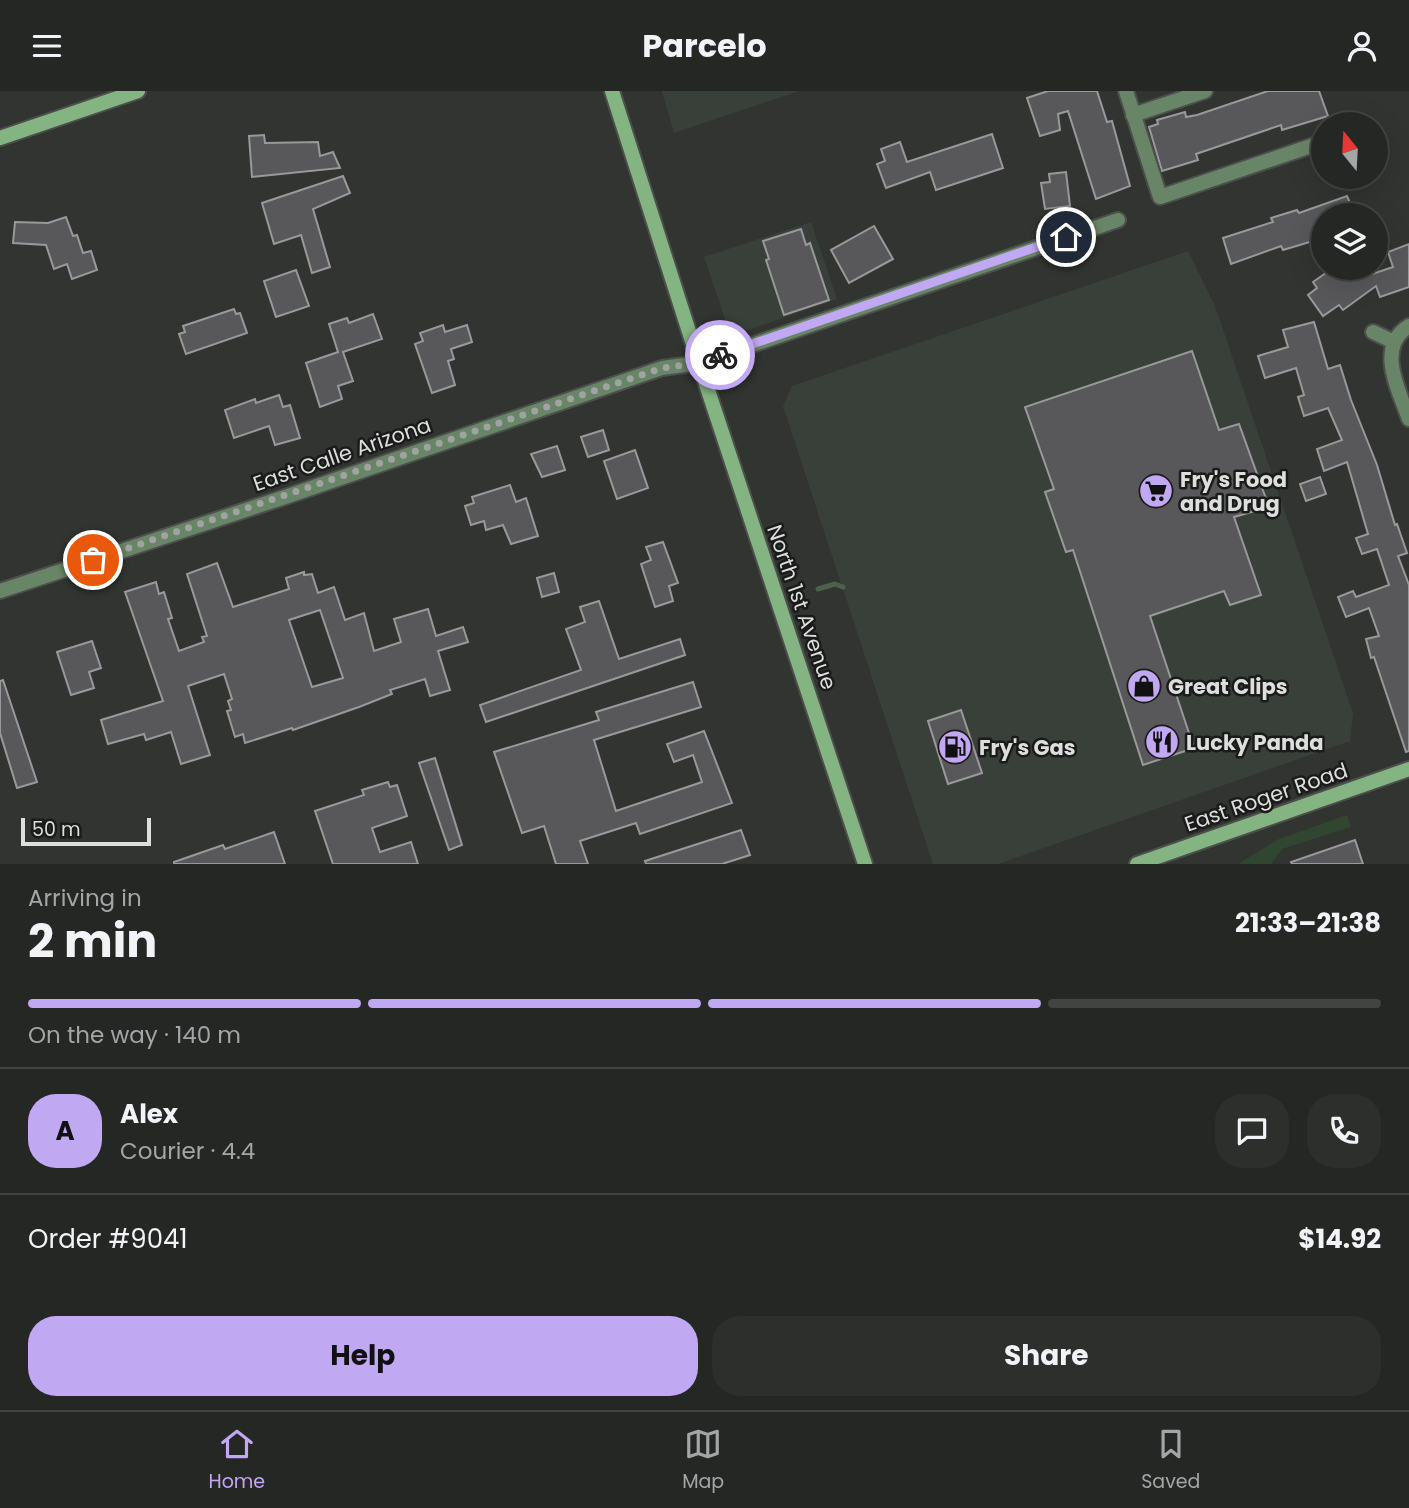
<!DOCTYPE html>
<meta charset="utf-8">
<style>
body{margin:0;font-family:Poppins,sans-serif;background:#2d2f2d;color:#f1f3f6;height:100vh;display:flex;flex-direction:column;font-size:26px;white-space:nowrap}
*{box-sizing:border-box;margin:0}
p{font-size:23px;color:#a3a5a7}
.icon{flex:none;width:38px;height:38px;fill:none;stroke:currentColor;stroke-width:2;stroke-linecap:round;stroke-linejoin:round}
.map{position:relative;height:773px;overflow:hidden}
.side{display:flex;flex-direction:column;background:#252725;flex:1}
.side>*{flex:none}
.needle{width:46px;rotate:342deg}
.buttons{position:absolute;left:1311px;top:21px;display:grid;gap:14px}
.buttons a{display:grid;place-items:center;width:77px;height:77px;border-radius:50%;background:#252725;box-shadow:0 7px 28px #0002,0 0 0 2px #424442;font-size:35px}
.scale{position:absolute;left:21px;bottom:18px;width:130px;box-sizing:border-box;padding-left:7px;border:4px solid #dddfdd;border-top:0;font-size:19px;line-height:24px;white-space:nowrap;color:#dddfdd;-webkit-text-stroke:5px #1a1b1a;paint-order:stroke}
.pin{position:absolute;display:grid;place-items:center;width:60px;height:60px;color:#fff;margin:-30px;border:4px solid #fff;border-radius:50%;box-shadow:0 2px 7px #0007}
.courier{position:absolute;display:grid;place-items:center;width:70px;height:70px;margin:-35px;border:5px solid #c1a8f3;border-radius:50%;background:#fff;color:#222;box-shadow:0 2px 9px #0007}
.overview em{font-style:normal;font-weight:700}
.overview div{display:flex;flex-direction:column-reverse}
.overview{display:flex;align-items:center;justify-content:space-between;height:119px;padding:0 28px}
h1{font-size:46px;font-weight:700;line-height:52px}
.bar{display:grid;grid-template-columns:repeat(4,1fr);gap:10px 7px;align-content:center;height:84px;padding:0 28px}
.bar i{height:9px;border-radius:5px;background:#424442}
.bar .active{background:#c1a8f3}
.bar p{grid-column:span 4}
.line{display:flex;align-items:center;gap:18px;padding:0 28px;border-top:2px solid #424442}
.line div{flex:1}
.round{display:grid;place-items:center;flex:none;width:74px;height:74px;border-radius:28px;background:#2d2f2d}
.cta{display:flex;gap:14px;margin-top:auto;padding:14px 28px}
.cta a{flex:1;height:80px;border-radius:28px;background:#c1a8f3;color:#111;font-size:28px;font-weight:700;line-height:80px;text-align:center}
.cta a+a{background:#2d2f2d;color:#f1f3f6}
header{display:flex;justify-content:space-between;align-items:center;height:91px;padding:0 28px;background:#252725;font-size:32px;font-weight:700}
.dock{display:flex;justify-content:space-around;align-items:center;height:98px;border-top:2px solid #424442;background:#252725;font-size:19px;color:#a3a5a7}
.dock a{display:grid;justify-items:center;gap:4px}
.dock .active{color:#c1a8f3}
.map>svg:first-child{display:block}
</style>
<header><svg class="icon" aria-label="menu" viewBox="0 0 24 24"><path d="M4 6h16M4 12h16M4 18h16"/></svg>Parcelo<svg class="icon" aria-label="person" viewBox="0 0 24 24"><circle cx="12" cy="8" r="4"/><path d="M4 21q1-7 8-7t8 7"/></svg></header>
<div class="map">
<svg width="1409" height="773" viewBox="0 0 1409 773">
<rect width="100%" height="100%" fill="#313431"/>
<g fill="#394039">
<path d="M 662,0 L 799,0 L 674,42 Z"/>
<path d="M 811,131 L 837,208 L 731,245 L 704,166 Z"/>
<path d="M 1188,160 L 1215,215 L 1353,622 L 1350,650 L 998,773 L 933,773 L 783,315 L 792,295 Z"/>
</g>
<path fill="#314630" d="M 1347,724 L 1351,736 L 1282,758 L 1271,773 L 1238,773 L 1279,748 Z"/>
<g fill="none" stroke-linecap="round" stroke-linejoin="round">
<path stroke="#4b614b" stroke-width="5" d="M 818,498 L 835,493 L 843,496"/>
</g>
<g fill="#58575a" stroke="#99989b" stroke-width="2" fill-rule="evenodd">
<path d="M 1048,0 L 1097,0 L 1107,31 L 1112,30 L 1130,95 L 1096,108 L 1068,20 L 1058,23 L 1060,39 L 1040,45 L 1027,7 Z"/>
<path d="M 1268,0 L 1319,0 L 1328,25 L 1282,39 L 1281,34 L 1196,63 L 1198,69 L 1162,80 L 1149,36 L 1158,33 L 1157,29 L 1185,21 L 1186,26 L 1197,24 Z"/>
<path d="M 992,43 L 1003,77 L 936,99 L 930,81 L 886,97 L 877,73 L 885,70 L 881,58 L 900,51 L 907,71 Z"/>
<path d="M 264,44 L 265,52 L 318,51 L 320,65 L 333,61 L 340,77 L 252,86 L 249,45 Z"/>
<path d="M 1066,81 L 1070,115 L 1045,118 L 1041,92 L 1050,91 L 1049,83 Z"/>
<path d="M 343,85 L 350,102 L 313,118 L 330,176 L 312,182 L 301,144 L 274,153 L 262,112 Z"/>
<path d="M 1347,105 L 1355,124 L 1323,124 L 1323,147 L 1283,159 L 1281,155 L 1231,173 L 1223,147 L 1273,131 L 1271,127 L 1297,119 L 1299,122 Z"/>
<path d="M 66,126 L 73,145 L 77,144 L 83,162 L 91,160 L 97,179 L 72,188 L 67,173 L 54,178 L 46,154 L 13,152 L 15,131 L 48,132 Z"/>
<path d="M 874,135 L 893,168 L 849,192 L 831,159 Z"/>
<path d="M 801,138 L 806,154 L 810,152 L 829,209 L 784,224 L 766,169 L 769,168 L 763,150 Z"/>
<path d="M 1409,153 L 1409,196 L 1380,206 L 1376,195 L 1343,219 L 1339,214 L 1323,225 L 1308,204 L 1317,197 L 1313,191 L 1333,177 L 1349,177 L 1357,188 L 1393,176 L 1388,161 Z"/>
<path d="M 296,179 L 309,215 L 276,226 L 264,190 Z"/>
<path d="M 234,218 L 236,223 L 240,222 L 247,242 L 186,263 L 179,243 L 185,241 L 183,235 Z"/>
<path d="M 373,223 L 382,248 L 343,261 L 353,290 L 338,295 L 342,308 L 320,316 L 306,272 L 338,261 L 329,233 L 347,227 L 349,232 Z"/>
<path d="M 1314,231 L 1328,278 L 1340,274 L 1351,309 L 1377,374 L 1395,434 L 1397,433 L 1407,462 L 1398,465 L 1409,494 L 1409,660 L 1406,661 L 1374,566 L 1371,567 L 1366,548 L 1379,545 L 1369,517 L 1346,526 L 1338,506 L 1353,500 L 1356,506 L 1389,494 L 1377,458 L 1362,463 L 1356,447 L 1368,443 L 1347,371 L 1324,380 L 1317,358 L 1342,349 L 1328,317 L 1304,325 L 1298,306 L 1304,304 L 1296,277 L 1265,287 L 1258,265 L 1288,256 L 1283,239 Z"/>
<path d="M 443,234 L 445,241 L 467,234 L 472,251 L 451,258 L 454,268 L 448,270 L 455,294 L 432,302 L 415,253 L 423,250 L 420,242 Z"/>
<path d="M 1192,260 L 1219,339 L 1239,333 L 1269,416 L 1234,426 L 1261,504 L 1230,514 L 1224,500 L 1150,525 L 1194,657 L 1143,674 L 1073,459 L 1066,461 L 1045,401 L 1054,398 L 1025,316 Z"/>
<path d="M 279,304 L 283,316 L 290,314 L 300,347 L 275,354 L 269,335 L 234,347 L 225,319 L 255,308 L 256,312 Z"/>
<path d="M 603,339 L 609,359 L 588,366 L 581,346 Z"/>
<path d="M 557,355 L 565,379 L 542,386 L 531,363 Z"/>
<path d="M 635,359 L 648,397 L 617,408 L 604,370 Z"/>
<path d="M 1320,386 L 1326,403 L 1306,410 L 1300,393 Z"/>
<path d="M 510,394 L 516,411 L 526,407 L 538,445 L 511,453 L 503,434 L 486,439 L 484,430 L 471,434 L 465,415 L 474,412 L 472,406 Z"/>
<path d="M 663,451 L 678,492 L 669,495 L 673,510 L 655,516 L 641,473 L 651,469 L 646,456 Z"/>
<path d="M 217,472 L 233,516 L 289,498 L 286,487 L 304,481 L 304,484 L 312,483 L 318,502 L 334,496 L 345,529 L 364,522 L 374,560 L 401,551 L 394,528 L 428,518 L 436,545 L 463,536 L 468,551 L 438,560 L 450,599 L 430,605 L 425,588 L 390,599 L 392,603 L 359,616 L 293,639 L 292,637 L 245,652 L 243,643 L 235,646 L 227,620 L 231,619 L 228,610 L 232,608 L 224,583 L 188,595 L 210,664 L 181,673 L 171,641 L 146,649 L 144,643 L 108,653 L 101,629 L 163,610 L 125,501 L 156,491 L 159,503 L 164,501 L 172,527 L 168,528 L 179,560 L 204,551 L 202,546 L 207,545 L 187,483 ZM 320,519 L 343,587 L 312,596 L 289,529 Z"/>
<path d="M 554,482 L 559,501 L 542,506 L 537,487 Z"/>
<path d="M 599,510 L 619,568 L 680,548 L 685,564 L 486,631 L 480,614 L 581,579 L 566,538 L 585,531 L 580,516 Z"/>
<path d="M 92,550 L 101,577 L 89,581 L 94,597 L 71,604 L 57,561 Z"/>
<path d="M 3,589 L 37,691 L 17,697 L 0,642 L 0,590 Z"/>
<path d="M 693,591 L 701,616 L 594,649 L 616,720 L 702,691 L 693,664 L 674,671 L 667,653 L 704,640 L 732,712 L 640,743 L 636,732 L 580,750 L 588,773 L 556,773 L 544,735 L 522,742 L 494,661 L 599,629 L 596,621 Z"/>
<path d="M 961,619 L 982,682 L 948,693 L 928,630 Z"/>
<path d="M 435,667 L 462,754 L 449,759 L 419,672 Z"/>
<path d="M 388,691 L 390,696 L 397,694 L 407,725 L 372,737 L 380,761 L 411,751 L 418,773 L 333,773 L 315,720 L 364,704 L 362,699 Z"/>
<path d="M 741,739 L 750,764 L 722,773 L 646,773 L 645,770 Z"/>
<path d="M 274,741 L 285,773 L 174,773 L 174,771 L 223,754 L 225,758 Z"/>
<path d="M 1355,749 L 1363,773 L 1292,773 L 1291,771 Z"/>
</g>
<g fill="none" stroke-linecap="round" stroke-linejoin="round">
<g stroke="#4d4f4d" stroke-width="18">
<g id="street">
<path d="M 1126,0 L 1160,106 L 1323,51"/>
<path d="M 1133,24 L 1205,0"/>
<path d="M 1409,235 C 1375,256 1399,299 1409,328"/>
<path d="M 1373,241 L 1394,251"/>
<path d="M 0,500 L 282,407 L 662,277 L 699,272 L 1118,129"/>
</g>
</g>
<g stroke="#4d4f4d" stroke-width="18">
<g id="secondary">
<path d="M 612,0 L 699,272 L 865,773"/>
<path d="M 0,47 L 138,0"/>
<path d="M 1137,773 L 1409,678"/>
</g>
</g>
<use href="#street" stroke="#698567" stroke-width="14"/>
<use href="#secondary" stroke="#85b483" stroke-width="14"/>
</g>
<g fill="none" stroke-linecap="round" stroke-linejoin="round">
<path stroke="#a1a3a1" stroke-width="7" stroke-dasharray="0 12.6" d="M 93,469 L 662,277 L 699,272 L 720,264"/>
<path stroke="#c1a8f3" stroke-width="9" d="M 720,264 L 1066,146"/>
</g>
<defs>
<g id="supermarket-disc" transform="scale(1.75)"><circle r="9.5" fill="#c1a8f3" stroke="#1a1b1a"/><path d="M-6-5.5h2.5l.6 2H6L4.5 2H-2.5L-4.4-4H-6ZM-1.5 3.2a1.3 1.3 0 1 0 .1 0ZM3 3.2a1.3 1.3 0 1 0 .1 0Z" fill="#111"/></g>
<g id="shop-disc" transform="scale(1.75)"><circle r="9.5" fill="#c1a8f3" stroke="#1a1b1a"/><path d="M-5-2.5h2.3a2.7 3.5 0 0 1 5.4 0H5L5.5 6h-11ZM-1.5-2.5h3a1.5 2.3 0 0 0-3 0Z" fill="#111"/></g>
<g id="restaurant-disc" transform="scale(1.75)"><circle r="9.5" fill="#c1a8f3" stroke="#1a1b1a"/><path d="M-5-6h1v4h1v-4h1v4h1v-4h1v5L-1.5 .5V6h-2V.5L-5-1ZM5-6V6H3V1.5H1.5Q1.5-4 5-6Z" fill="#111"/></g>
<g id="fuel-disc" transform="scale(1.75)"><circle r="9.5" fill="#c1a8f3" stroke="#1a1b1a"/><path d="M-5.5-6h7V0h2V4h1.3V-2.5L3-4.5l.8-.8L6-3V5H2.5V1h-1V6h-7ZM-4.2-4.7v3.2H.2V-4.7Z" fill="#111"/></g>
</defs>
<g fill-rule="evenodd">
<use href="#supermarket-disc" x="1156" y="400"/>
<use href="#shop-disc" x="1144" y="595"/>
<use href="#restaurant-disc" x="1162" y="651"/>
<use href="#fuel-disc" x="955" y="656"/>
</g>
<g text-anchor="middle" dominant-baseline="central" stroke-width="5" stroke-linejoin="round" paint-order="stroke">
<g font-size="21" fill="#dddfdd" stroke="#1a1b1a">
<text transform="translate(342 363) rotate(-19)">East Calle Arizona</text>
<text transform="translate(802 516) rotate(71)">North 1st Avenue</text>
<text transform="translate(1266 706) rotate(-19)">East Roger Road</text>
</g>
<g font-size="21" font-weight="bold" fill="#dddfdd" stroke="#1a1b1a" text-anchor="start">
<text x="1180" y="388">Fry's Food<tspan x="1180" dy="24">and Drug</tspan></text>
<text x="1168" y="595">Great Clips</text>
<text x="1186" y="651">Lucky Panda</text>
<text x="979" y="656">Fry's Gas</text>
</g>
</g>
</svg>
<div class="buttons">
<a><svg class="needle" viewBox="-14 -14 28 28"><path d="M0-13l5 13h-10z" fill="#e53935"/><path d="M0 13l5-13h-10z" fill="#a3a5a7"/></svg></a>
<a><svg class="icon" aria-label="layers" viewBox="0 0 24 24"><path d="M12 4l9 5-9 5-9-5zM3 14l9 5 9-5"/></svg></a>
</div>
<div class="scale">50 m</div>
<div class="pin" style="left:93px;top:469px;background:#ea580c"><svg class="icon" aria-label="bag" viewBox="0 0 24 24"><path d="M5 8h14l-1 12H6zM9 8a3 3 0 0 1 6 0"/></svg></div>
<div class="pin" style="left:1066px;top:146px;background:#1f2937"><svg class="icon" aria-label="home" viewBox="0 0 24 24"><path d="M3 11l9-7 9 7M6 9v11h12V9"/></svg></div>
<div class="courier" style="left:720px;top:264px"><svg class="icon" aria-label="bike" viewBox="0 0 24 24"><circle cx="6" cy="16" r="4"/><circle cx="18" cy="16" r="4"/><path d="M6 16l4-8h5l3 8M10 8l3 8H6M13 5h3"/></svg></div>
</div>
<section class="side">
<div class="overview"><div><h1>2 min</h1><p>Arriving in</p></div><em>21:33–21:38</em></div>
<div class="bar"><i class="active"></i><i class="active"></i><i class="active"></i><i></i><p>On the way · 140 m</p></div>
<div class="line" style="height:126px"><b class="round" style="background:#c1a8f3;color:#111">A</b><div><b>Alex</b><p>Courier · 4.4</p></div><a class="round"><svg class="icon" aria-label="chat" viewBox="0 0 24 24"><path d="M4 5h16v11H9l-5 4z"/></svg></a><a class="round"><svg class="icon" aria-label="phone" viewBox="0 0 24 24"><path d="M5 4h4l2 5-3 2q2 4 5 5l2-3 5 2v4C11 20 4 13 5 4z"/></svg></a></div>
<div class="line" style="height:91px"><div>Order #9041</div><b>$14.92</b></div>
<div class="cta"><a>Help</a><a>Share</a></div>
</section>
<nav class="dock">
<a class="active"><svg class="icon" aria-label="home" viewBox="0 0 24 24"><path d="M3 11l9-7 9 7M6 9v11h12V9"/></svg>Home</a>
<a><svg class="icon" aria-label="map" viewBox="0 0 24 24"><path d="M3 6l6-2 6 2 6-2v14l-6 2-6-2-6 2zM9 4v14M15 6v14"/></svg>Map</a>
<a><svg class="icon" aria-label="saved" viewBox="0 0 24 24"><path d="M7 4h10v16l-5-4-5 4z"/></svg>Saved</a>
</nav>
